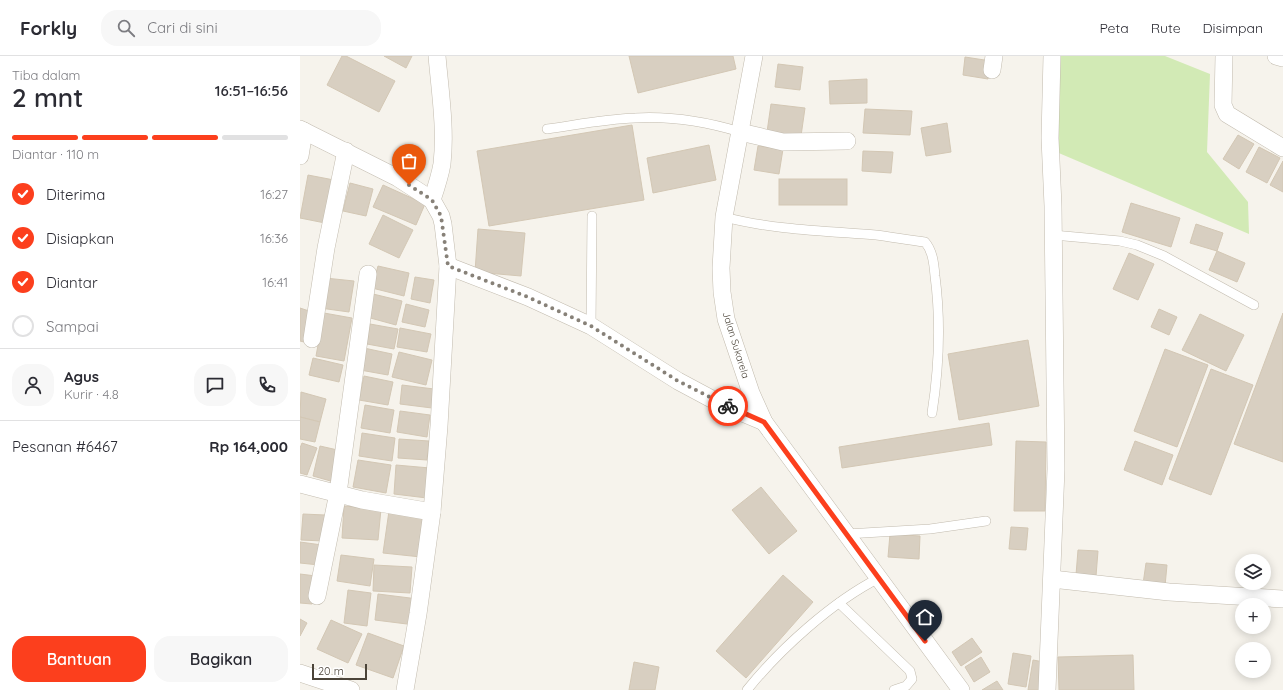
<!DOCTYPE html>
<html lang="id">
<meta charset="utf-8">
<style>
body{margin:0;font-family:Quicksand,sans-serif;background:#f7f7f7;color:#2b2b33;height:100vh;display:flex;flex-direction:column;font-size:15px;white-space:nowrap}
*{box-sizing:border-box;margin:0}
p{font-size:13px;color:#7c7c81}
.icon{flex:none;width:22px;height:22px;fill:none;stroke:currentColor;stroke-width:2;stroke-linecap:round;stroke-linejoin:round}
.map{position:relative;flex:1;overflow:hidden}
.sheet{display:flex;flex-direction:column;background:#fff;width:300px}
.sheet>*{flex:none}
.tools{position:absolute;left:935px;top:498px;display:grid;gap:8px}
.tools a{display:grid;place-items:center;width:36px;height:36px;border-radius:50%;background:#fff;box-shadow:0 2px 10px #0003;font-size:20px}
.scale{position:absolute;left:12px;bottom:10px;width:55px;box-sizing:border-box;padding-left:4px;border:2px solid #4b4439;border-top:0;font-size:11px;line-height:14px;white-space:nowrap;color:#4b4439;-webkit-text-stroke:3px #fff;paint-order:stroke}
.pin{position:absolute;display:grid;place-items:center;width:34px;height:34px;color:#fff;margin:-41px -17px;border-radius:50% 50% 50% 0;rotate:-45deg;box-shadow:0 0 4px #0007}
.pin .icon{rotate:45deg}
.courier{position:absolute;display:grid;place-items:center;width:40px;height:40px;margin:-20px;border:3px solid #fc3f1d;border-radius:50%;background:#fff;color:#222;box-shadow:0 1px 5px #0007}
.headline em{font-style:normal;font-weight:600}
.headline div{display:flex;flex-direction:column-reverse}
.headline{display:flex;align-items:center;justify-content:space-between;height:68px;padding:0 12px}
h1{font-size:26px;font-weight:600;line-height:30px}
.bar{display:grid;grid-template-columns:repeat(4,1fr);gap:6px 4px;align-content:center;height:48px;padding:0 12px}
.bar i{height:5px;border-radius:3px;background:#e1e1e2}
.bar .current{background:#fc3f1d}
.bar p{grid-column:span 4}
.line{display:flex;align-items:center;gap:10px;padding:0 12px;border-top:1px solid #e1e1e2}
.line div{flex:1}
.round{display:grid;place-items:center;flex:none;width:42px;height:42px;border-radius:16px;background:#f7f7f7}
ol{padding:0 12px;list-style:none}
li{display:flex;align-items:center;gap:12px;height:44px}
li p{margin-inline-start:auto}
li .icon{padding:4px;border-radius:50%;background:#fc3f1d;color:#fff;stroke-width:4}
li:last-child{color:#7c7c81}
li i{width:22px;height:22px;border:2px solid #e1e1e2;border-radius:50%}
.primary-button{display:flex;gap:8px;margin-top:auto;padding:8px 12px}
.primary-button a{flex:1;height:46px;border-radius:16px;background:#fc3f1d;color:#fff;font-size:16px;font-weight:600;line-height:46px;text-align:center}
.primary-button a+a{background:#f7f7f7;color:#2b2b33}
header{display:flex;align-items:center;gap:24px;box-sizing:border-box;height:56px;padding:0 20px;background:#fff;border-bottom:1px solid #e1e1e2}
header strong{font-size:19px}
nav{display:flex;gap:22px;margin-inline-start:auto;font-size:14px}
.search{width:280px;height:36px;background:#f7f7f7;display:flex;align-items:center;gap:10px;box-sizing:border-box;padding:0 14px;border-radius:16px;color:#7c7c81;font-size:15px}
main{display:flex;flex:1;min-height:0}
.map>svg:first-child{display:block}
</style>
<header>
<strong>Forkly</strong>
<div class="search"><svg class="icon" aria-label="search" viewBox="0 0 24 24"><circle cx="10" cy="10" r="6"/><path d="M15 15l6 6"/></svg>Cari di sini</div>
<nav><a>Peta</a><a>Rute</a><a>Disimpan</a></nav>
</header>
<main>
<section class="sheet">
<div class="headline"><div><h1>2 mnt</h1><p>Tiba dalam</p></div><em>16:51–16:56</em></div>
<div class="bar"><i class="current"></i><i class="current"></i><i class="current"></i><i></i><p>Diantar · 110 m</p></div>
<ol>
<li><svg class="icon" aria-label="check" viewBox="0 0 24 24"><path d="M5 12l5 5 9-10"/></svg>Diterima<p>16:27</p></li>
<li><svg class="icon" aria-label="check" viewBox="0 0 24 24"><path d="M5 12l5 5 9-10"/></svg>Disiapkan<p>16:36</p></li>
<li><svg class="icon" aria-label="check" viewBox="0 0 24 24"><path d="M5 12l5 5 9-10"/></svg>Diantar<p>16:41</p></li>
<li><i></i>Sampai</li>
</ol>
<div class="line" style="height:72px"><a class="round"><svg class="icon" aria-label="person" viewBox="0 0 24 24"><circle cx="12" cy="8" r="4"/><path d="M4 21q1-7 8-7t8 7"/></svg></a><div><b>Agus</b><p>Kurir · 4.8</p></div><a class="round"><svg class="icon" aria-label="chat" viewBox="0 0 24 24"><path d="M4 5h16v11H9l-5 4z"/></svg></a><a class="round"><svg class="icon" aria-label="phone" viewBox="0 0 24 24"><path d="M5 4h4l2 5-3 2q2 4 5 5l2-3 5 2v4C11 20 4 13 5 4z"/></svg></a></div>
<div class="line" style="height:52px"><div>Pesanan #6467</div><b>Rp 164,000</b></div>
<div class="primary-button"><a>Bantuan</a><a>Bagikan</a></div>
</section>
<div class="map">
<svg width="983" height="634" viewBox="0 0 983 634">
<rect width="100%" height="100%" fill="#f6f3ec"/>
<path fill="#d2eab5" d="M 757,0 L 865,0 L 910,18 L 907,96 L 948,146 L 949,178 L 747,92 Z"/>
<g fill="#d8cfc1" stroke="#d3c7b4">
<path d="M 42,0 L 46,0 L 95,25 L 79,56 L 27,29 Z"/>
<path d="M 84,0 L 112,0 L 106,12 Z"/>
<path d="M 329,0 L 433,0 L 436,13 L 338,37 Z"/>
<path d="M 665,1 L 691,5 L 688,23 L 663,19 Z"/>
<path d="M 478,8 L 503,11 L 500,34 L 475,31 Z"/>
<path d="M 567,23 L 567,47 L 530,48 L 529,25 Z"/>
<path d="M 471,48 L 505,52 L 501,80 L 467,76 Z"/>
<path d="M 565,53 L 612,55 L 610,79 L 563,77 Z"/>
<path d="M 647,67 L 651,96 L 626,100 L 621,72 Z"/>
<path d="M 332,69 L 344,144 L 189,170 L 177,95 Z"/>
<path d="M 938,79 L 954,88 L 939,113 L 923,103 Z"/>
<path d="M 409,89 L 416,124 L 353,137 L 347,102 Z"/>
<path d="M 458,90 L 483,93 L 479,118 L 454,114 Z"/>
<path d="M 959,91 L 980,102 L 967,127 L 946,116 Z"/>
<path d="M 563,95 L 593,96 L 591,117 L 562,115 Z"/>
<path d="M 983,105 L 983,136 L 970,129 Z"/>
<path d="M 8,119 L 34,124 L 25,167 L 0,162 Z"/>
<rect x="479" y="123" width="68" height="26"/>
<path d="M 50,127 L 73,133 L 66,160 L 43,155 Z"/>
<path d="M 83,129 L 125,148 L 116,169 L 73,151 Z"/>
<path d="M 831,147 L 880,162 L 871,191 L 822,176 Z"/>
<path d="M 83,159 L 113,174 L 99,202 L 69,188 Z"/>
<path d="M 896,168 L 923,177 L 917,195 L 890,187 Z"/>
<path d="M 178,173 L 225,177 L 221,220 L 175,216 Z"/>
<path d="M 917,195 L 945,207 L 937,226 L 909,214 Z"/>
<path d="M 829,197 L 854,208 L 838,244 L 813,233 Z"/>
<path d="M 78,210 L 109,217 L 104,240 L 72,232 Z"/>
<path d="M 115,221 L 134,224 L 130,247 L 111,243 Z"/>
<path d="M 25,222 L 54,225 L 49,256 L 20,252 Z"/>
<path d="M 69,237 L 102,245 L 96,269 L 63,260 Z"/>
<path d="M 106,248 L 129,254 L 125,271 L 102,266 Z"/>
<path d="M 0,252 L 12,256 L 4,286 L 0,285 Z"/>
<path d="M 859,253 L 877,261 L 869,279 L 851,271 Z"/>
<path d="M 24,257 L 52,262 L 44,305 L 16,300 Z"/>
<path d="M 983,257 L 983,406 L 934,388 Z"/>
<path d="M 900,258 L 944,279 L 926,315 L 882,294 Z"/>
<path d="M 70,268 L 98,273 L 94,293 L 67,288 Z"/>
<path d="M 100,272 L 131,278 L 127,296 L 97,291 Z"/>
<path d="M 728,284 L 739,350 L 659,364 L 648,298 Z"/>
<path d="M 64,292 L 92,298 L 88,319 L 60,314 Z"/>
<path d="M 865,293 L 908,309 L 877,391 L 834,375 Z"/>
<path d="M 99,296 L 132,304 L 126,329 L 92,321 Z"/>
<path d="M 13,302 L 43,309 L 39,326 L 9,319 Z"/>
<path d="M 911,313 L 953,329 L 911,439 L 869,423 Z"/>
<path d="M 64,320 L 93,326 L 88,349 L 59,344 Z"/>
<path d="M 102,329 L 134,333 L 132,352 L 100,348 Z"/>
<path d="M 1,336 L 26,343 L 20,366 L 0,361 Z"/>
<path d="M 65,349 L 94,354 L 90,377 L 61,372 Z"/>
<path d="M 100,355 L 130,359 L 127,381 L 97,376 Z"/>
<path d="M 0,361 L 20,366 L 15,386 L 0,383 Z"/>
<path d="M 689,367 L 692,389 L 542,412 L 539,391 Z"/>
<path d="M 62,377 L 95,382 L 92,405 L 59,400 Z"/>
<path d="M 99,383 L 129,385 L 127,404 L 98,402 Z"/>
<path d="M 716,385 L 746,386 L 745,455 L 714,455 Z"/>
<path d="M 835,385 L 873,399 L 862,429 L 824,414 Z"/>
<path d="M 2,387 L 17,392 L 7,419 L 0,417 L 0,392 Z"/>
<path d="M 20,390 L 42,395 L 34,426 L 13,420 Z"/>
<path d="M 58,404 L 91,409 L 86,437 L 53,431 Z"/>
<path d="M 96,409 L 130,412 L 127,442 L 94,438 Z"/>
<path d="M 461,431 L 497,475 L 469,498 L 432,454 Z"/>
<path d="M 44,450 L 81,453 L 78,484 L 42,482 Z"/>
<path d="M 89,455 L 126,460 L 121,501 L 83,497 Z"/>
<path d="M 3,458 L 25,459 L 23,485 L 1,484 Z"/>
<path d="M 711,471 L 728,472 L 726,494 L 709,493 Z"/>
<path d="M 590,478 L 620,480 L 619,503 L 588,501 Z"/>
<path d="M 0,486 L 22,489 L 19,509 L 0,507 Z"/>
<path d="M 778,494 L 798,495 L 796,520 L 776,519 Z"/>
<path d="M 41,499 L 74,503 L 70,530 L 37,525 Z"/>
<path d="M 846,507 L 867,509 L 865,530 L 843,528 Z"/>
<path d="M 74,509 L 112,511 L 110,537 L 73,535 Z"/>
<path d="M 0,518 L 16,520 L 12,548 L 0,547 Z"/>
<path d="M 483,519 L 513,546 L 446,622 L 416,595 Z"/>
<path d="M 48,534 L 71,537 L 67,570 L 44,567 Z"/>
<path d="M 78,538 L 118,543 L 115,569 L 75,564 Z"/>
<path d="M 0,563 L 7,567 L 0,580 Z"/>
<path d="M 31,564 L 62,578 L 48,607 L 17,593 Z"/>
<path d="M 68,577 L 104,590 L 93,622 L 56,609 Z"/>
<path d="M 672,582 L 682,596 L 661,610 L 652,596 Z"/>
<path d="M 713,597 L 731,600 L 726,631 L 708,628 Z"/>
<path d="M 833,599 L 834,634 L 759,634 L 758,601 Z"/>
<path d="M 681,601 L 690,616 L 674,626 L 665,611 Z"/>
<path d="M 733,604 L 744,606 L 739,634 L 728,634 Z"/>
<path d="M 334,606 L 359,611 L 355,634 L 329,634 Z"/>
<path d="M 697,625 L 703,634 L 682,634 Z"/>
</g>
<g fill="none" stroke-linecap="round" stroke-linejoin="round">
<g stroke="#c2bbae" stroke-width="10">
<g id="lane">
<path d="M 247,73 C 276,69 305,63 335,62 C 370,60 407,66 440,76"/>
<path d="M 424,161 C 474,174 525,175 576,179 C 592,181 608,184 625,186 C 633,195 634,209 635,220 C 641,266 639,312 632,357"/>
<path d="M 753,179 L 820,185 L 837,189 L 864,200 L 954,249"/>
<path d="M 291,270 L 292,160"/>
<path d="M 547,478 L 630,473 L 686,465"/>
<path d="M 539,547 L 610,615 L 612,623 L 606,630 L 594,634"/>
<path d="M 447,634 C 480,593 532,546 579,522"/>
</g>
</g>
<g stroke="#c2bbae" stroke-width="18">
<g id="street">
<path d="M 454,0 L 424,161 L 421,212 L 422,236 L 426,263 L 451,337 L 464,366 L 661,634"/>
<path d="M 924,0 L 923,49 L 927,58 L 983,92"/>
<path d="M 976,0 L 983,2"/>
<path d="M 692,14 L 694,0"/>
<path d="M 0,73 L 98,122 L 132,144 L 141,160 L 143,168 L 148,210 L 139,370 L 132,456 L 118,558 L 105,634"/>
<path d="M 440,76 L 483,86 L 547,85"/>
<path d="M 0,100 L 4,75"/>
<path d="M 132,144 C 136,132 140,120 142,108 C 146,73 140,35 137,0"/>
<path d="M 148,210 L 228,241 L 291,270 L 378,325 L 421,348 L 464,366"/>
<path d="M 12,283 L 26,192 L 46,95"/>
<path d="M 0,428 L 62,444 L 132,456"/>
<path d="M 752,523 L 869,536 L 983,543"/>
<path d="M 17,540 L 38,437 L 68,218"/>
<path d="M 0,617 L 51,634"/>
<path d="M 747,634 L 756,413 L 753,150 L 750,82 L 752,0"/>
</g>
</g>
<use href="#lane" stroke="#fff" stroke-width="9"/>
<use href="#street" stroke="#fff" stroke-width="17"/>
</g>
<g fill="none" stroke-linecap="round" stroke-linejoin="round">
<path stroke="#878178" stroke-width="4" stroke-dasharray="0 7.2" d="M 109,129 L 132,144 L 141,160 L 148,210 L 228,241 L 291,270 L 378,325 L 428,350"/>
<path stroke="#fc3f1d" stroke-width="5" d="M 428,350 L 464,366 L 625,585"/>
</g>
<g text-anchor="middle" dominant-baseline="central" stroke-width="3" stroke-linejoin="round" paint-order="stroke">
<g font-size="10" fill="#4b4439" stroke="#fff">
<text transform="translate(436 289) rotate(73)">Jalan Sukarela</text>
</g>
</g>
</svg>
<div class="tools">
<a><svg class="icon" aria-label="layers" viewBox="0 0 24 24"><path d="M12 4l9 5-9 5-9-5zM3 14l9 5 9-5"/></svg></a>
<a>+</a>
<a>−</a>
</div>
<div class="scale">20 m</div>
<div class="pin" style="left:109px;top:129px;background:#ea580c"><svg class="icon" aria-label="bag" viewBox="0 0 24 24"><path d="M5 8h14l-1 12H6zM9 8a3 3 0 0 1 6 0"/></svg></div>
<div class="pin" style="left:625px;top:585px;background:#1f2937"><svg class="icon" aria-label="home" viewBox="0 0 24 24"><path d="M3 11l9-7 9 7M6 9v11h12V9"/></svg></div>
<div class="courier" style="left:428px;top:350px"><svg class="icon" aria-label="bike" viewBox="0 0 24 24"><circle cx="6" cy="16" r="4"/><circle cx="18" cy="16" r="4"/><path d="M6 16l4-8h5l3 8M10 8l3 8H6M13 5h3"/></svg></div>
</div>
</main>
